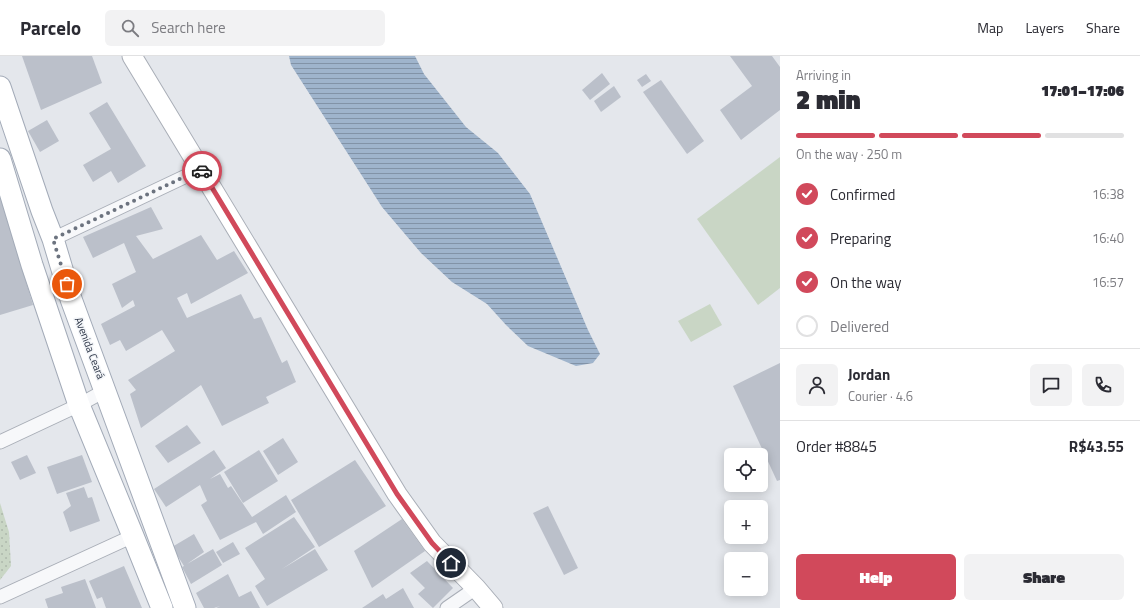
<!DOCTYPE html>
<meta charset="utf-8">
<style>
body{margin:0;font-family:"Titillium Web",sans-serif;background:#f2f2f3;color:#2b2b33;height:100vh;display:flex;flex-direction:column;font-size:15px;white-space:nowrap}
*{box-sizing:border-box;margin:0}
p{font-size:13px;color:#7c7c81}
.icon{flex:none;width:22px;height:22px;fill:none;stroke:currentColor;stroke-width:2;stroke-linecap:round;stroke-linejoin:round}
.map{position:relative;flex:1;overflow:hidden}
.details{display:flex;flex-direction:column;background:#fff;width:360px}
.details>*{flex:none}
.tools{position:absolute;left:724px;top:392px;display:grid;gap:8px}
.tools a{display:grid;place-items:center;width:44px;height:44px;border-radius:6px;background:#fff;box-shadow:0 2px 10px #0003;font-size:20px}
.pin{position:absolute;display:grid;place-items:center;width:34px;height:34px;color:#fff;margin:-17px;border:2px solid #fff;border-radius:50%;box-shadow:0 1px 4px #0007}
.courier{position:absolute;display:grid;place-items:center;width:40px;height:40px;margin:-20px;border:3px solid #d1495b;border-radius:50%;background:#fff;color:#222;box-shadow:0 1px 5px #0007}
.summary em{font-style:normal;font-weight:800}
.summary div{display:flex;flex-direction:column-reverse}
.summary{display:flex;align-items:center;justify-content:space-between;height:68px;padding:0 16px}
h1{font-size:26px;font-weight:800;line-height:30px}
.bar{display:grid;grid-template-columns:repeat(4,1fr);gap:6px 4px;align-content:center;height:48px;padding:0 16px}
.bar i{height:5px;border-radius:3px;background:#e1e1e2}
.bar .active{background:#d1495b}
.bar p{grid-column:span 4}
.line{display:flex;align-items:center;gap:10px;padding:0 16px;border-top:1px solid #e1e1e2}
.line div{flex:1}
.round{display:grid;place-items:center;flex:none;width:42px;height:42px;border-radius:6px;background:#f2f2f3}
ol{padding:0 16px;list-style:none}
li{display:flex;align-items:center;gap:12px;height:44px}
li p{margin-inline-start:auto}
li .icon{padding:4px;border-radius:50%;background:#d1495b;color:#fff;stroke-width:4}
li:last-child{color:#7c7c81}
li i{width:22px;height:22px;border:2px solid #e1e1e2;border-radius:50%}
.primary-button{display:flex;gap:8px;margin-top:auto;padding:8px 16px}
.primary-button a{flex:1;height:46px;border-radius:6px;background:#d1495b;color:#fff;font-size:16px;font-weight:800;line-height:46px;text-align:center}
.primary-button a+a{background:#f2f2f3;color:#2b2b33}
header{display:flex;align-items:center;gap:24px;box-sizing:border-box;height:56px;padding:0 20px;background:#fff;border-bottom:1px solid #e1e1e2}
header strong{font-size:19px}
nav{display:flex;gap:22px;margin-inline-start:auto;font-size:14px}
.search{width:280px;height:36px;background:#f2f2f3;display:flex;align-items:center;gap:10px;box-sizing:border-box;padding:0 14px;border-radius:6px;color:#7c7c81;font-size:15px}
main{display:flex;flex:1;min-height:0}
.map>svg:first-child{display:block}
</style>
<header>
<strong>Parcelo</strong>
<div class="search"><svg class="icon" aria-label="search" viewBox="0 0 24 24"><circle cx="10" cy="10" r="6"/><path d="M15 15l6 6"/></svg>Search here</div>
<nav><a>Map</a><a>Layers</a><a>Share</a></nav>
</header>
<main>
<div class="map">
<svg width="780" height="552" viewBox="0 0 780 552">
<defs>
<pattern id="park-dots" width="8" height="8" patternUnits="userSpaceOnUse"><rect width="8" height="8" fill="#c9d6c5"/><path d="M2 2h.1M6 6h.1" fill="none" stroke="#adb8ab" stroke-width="1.8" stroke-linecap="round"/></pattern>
<pattern id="water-rules" width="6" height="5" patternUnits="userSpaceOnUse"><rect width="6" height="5" fill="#9fb4cc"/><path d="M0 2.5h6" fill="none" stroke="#8293a7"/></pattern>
</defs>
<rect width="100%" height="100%" fill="#e4e7ec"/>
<path fill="url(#park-dots)" d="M 0,447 L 9,476 L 11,510 L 0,524 Z"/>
<g fill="#c9d6c5">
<path d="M 780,101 L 780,232 L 758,249 L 697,163 Z"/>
<path d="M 710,248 L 722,269 L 691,286 L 678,265 Z"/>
</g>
<path fill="url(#water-rules)" d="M 289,0 L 415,0 L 424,18 L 466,71 L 498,97 L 530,138 L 588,274 L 600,298 L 593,307 L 576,310 L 528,290 L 506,269 L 487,248 L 452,226 L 421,197 L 382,151 L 291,9 Z"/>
<g fill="#bbc0ca">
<path d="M 22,0 L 92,0 L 102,27 L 41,54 Z"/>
<path d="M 730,0 L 772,0 L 780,11 L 780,54 L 741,84 L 720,54 L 752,30 Z"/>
<path d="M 602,17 L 610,28 L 590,44 L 582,34 Z"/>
<path d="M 646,18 L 651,25 L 642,31 L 637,24 Z"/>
<path d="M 661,24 L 704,85 L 687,98 L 643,36 Z"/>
<path d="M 614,30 L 621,41 L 601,56 L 594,45 Z"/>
<path d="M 107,46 L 146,110 L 118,127 L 111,115 L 93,126 L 83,109 L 111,93 L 89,57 Z"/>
<path d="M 47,64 L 59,85 L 40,96 L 28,75 Z"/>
<path d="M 0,140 L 33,249 L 0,259 Z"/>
<path d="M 151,151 L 163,173 L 136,180 L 153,203 L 201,179 L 217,204 L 234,195 L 248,217 L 191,248 L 187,237 L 177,242 L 187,262 L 241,238 L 254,263 L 261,261 L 282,307 L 287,304 L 296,326 L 266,341 L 269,347 L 222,370 L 201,329 L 141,372 L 130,338 L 136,334 L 128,324 L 175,295 L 162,274 L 126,295 L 120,284 L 110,289 L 101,268 L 135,250 L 133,244 L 122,252 L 112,228 L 136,216 L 124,187 L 93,202 L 83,181 Z"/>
<path d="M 780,307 L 780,424 L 777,425 L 733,330 Z"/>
<path d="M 187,369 L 201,387 L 168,407 L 155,390 Z"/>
<path d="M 283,382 L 298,406 L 278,419 L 263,395 Z"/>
<path d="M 214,394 L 226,412 L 210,423 L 220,418 L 228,432 L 231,430 L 252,461 L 286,439 L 296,456 L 263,478 L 256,466 L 220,484 L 201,449 L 207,445 L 200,429 L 166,451 L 154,433 Z"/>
<path d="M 259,394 L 278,425 L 243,447 L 224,416 Z"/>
<path d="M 27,399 L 36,417 L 20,424 L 11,406 Z"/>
<path d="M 82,399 L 92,426 L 57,438 L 47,411 Z"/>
<path d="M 355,404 L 386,450 L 319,491 L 291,444 Z"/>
<path d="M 84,431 L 88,442 L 92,441 L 100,465 L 70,476 L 63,456 L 71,450 L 66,437 Z"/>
<path d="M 548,450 L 578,512 L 564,519 L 533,457 Z"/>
<path d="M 294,461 L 315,491 L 282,513 L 315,493 L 328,514 L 267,550 L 255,530 L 265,523 L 245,492 Z"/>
<path d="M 402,463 L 425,495 L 372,532 L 354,495 Z"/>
<path d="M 194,478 L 204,496 L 187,508 L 213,493 L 222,509 L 191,528 L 182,511 L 184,510 L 172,491 Z"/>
<path d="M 233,486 L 240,498 L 223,507 L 216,496 Z"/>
<path d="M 427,505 L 453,532 L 433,552 L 418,538 L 425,532 L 410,517 Z"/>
<path d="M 124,510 L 142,552 L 106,552 L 102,541 L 97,543 L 89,525 Z"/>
<path d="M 228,518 L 239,541 L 251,535 L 260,552 L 216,552 L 220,550 L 214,552 L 204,552 L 196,537 Z"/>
<path d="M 85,523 L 96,552 L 48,552 L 45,543 L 63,537 L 61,531 Z"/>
<path d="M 403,532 L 414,552 L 362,552 L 383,538 L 386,543 Z"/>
</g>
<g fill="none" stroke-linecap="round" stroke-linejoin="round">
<g stroke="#a9aeb7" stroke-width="15">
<g id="street">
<path d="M 53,183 L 201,113"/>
<path d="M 0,386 L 79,349 L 106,334"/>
<path d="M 0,541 L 133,480"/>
<path d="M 447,552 L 476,532"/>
</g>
</g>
<g stroke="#a9aeb7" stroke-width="21">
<path id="secondary" d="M 132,0 L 397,438 L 432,487 L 476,532 L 493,552"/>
</g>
<g stroke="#a3abb8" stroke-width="23">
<g id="primary">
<path d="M 0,31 L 42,155 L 53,183 L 71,243 L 185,552"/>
<path d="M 0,103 L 32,209 L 79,349 L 133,480 L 162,552"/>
</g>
</g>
<use href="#street" stroke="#f7f8fa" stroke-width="13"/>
<use href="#secondary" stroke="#fff" stroke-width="19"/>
<use href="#primary" stroke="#fff" stroke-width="21"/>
</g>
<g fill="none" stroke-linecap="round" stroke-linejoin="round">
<path stroke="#6c737f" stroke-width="4" stroke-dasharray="0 7.2" d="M 67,228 L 53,183 L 201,113 L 202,115"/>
<path stroke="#d1495b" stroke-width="5" d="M 202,115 L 397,438 L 432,487 L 451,507"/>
</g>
<g text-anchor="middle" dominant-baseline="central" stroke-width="3" stroke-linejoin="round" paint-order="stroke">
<g font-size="11" fill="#2b3445" stroke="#f4f6f9">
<text transform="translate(90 292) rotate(69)">Avenida Ceará</text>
</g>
</g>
</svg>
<div class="tools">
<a><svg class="icon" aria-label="locate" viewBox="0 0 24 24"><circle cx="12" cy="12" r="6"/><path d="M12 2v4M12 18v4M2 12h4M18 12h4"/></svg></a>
<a>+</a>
<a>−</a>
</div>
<div class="pin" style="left:67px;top:228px;background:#ea580c"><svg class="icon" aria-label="bag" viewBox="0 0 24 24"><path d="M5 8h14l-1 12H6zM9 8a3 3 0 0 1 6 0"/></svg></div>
<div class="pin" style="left:451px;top:507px;background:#1f2937"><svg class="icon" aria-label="home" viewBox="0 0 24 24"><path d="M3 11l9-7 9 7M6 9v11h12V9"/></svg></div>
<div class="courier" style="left:202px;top:115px"><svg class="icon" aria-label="car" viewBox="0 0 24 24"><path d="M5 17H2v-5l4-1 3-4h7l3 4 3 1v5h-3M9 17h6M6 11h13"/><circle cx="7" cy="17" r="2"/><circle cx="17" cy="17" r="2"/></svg></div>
</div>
<section class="details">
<div class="summary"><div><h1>2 min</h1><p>Arriving in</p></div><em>17:01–17:06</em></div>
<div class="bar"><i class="active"></i><i class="active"></i><i class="active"></i><i></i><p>On the way · 250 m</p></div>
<ol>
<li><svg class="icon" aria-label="check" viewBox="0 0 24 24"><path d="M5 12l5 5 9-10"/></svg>Confirmed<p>16:38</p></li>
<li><svg class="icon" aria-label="check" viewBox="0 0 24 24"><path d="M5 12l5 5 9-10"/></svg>Preparing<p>16:40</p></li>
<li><svg class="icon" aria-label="check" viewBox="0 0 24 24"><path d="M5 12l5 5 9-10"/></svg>On the way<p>16:57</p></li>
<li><i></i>Delivered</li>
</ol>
<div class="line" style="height:72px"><a class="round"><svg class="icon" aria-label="person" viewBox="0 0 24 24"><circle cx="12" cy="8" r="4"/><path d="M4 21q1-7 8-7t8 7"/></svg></a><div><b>Jordan</b><p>Courier · 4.6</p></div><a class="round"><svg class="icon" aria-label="chat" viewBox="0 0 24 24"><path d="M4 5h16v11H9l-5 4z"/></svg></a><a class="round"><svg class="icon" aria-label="phone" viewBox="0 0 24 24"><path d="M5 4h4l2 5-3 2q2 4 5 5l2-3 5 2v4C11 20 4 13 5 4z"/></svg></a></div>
<div class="line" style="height:52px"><div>Order #8845</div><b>R$43.55</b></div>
<div class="primary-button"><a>Help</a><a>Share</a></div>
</section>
</main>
